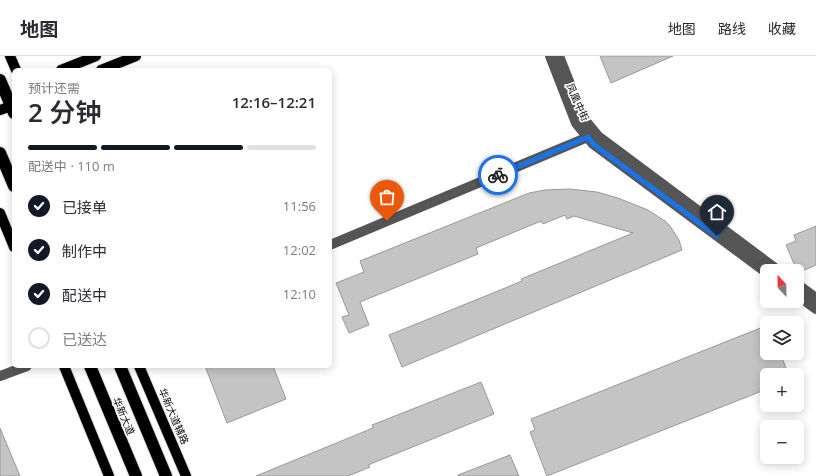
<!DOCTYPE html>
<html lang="zh">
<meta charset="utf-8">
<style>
body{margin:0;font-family:"Open Sans","Noto Sans SC",sans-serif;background:#f2f2f3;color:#2b2b33;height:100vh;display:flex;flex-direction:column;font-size:15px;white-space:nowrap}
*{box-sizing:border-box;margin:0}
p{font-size:13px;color:#7c7c81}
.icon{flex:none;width:22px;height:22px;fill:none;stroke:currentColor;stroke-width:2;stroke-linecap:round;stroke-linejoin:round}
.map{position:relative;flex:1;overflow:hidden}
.drawer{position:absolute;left:12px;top:12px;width:320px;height:300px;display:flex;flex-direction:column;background:#fff;border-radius:6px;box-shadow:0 2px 10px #0003}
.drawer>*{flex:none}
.needle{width:26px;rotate:338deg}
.buttons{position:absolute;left:760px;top:208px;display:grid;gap:8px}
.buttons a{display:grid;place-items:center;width:44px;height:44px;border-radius:6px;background:#fff;box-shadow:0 2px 10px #0003;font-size:20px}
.pin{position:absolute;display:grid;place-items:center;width:34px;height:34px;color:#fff;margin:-41px -17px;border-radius:50% 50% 50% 0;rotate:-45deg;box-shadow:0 0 4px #0007}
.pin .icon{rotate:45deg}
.courier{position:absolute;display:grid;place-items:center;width:40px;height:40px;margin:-20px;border:3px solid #1a73e8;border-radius:50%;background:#fff;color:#222;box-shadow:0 1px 5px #0007}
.headline em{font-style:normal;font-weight:600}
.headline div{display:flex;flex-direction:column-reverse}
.headline{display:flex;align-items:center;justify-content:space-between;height:68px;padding:0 16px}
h1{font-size:26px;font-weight:600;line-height:30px}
.bar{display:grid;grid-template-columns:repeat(4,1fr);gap:6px 4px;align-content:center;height:48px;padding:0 16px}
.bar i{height:5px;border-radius:3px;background:#e1e1e2}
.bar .on{background:#111827}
.bar p{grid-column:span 4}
ol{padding:0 16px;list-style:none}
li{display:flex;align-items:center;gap:12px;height:44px}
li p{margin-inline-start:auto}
li .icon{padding:4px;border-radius:50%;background:#111827;color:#fff;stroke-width:4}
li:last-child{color:#7c7c81}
li i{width:22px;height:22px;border:2px solid #e1e1e2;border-radius:50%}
header{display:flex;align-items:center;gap:24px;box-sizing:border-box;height:56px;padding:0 20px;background:#fff;border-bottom:1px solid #e1e1e2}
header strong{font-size:19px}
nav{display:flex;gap:22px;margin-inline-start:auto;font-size:14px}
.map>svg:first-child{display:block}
</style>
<header>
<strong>地图</strong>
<nav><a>地图</a><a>路线</a><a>收藏</a></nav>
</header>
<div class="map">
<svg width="816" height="420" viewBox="0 0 816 420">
<rect width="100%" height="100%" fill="#fff"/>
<g fill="#c4c4c4" stroke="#999">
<path d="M 600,0 L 673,0 L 611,27 Z"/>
<path d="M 570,133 L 597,136 L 618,142 L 648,154 L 665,165 L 670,170 L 679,184 L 682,194 L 402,311 L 389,279 L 493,237 L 522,225 L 521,223 L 633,177 L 574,160 L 567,163 L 565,159 L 543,168 L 541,165 L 476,192 L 478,198 L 360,246 L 369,269 L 349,277 L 342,261 L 349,259 L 336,227 L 364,216 L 360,205 L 529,137 L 545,134 Z"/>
<path d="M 816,170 L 816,209 L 798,217 L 786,189 L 796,185 L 794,179 Z"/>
<path d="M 763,271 L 767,282 L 767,297 L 780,297 L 789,319 L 767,319 L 767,333 L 547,420 L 530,376 L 535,374 L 531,363 Z"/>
<path d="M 205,310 L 273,310 L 286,343 L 227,367 Z"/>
<path d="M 481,326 L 494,358 L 368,409 L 370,411 L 348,420 L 256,420 L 373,372 L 372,369 Z"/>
<path d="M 0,372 L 20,420 L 0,420 Z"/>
<path d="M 510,399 L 519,420 L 459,420 L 458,419 Z"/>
</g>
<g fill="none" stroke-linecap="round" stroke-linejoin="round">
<g stroke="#dbdbdb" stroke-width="12">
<g id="major">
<path d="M 10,0 L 16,14"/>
<path d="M 61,14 L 96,0"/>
<path d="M 101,14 L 136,0"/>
<path d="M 0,54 L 14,49"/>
<path d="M 0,157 L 14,191"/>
<path d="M 64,310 L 109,420"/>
<path d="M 139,310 L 186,420"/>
</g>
</g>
<g stroke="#dbdbdb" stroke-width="14">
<g id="highway">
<path d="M 0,24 L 14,57"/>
<path d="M 0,97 L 14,130"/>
<path d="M 90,310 L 136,420"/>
<path d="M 120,310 L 166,420"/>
</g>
</g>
<g stroke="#555" stroke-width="10">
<path d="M 550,0 L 576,67 L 593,88 L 767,217"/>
<path d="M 559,0 L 584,63 L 598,80 L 779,215"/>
<path d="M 330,189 L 588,81 L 592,78"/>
<path d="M 797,228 L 816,242"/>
<path d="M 797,239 L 816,253"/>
<path d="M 0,320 L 27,310"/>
</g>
<use href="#major" stroke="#000" stroke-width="10"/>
<use href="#highway" stroke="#000" stroke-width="12"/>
</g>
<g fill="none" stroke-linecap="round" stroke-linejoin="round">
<path stroke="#595959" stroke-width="4" stroke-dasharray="0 7.2" d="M 387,165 L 498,119"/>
<path stroke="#1a73e8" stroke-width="5" d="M 498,119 L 588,81 L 593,88 L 717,180"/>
</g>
<g text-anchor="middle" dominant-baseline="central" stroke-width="3.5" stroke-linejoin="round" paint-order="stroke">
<g font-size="10" fill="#000" stroke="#fff">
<text transform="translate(578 46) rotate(66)">凤凰中街</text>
<text transform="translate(124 360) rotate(67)">华新大道</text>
<text transform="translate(174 360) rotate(67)">华新大道辅路</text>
</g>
</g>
</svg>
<div class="buttons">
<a><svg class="needle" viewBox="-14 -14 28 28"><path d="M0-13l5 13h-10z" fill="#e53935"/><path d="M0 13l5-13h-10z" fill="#7c7c81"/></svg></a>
<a><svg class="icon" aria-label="layers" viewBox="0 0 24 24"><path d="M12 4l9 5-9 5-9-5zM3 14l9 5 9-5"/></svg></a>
<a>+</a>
<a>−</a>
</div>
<div class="pin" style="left:387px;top:165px;background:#ea580c"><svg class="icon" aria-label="bag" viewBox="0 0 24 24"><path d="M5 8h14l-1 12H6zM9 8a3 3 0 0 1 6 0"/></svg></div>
<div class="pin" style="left:717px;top:180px;background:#1f2937"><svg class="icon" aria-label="home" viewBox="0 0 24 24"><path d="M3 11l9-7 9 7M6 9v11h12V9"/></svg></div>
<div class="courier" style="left:498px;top:119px"><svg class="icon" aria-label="bike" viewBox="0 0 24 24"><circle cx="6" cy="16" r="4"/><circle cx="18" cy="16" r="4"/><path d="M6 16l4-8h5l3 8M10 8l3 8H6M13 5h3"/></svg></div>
<section class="drawer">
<div class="headline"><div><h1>2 分钟</h1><p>预计还需</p></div><em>12:16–12:21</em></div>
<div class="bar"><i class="on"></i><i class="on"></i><i class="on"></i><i></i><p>配送中 · 110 m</p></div>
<ol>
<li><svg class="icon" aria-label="check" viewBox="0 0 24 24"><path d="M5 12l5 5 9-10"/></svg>已接单<p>11:56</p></li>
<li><svg class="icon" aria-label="check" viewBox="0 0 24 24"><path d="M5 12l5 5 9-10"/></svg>制作中<p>12:02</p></li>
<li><svg class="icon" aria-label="check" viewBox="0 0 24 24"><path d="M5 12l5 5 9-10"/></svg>配送中<p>12:10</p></li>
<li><i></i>已送达</li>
</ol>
</section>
</div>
